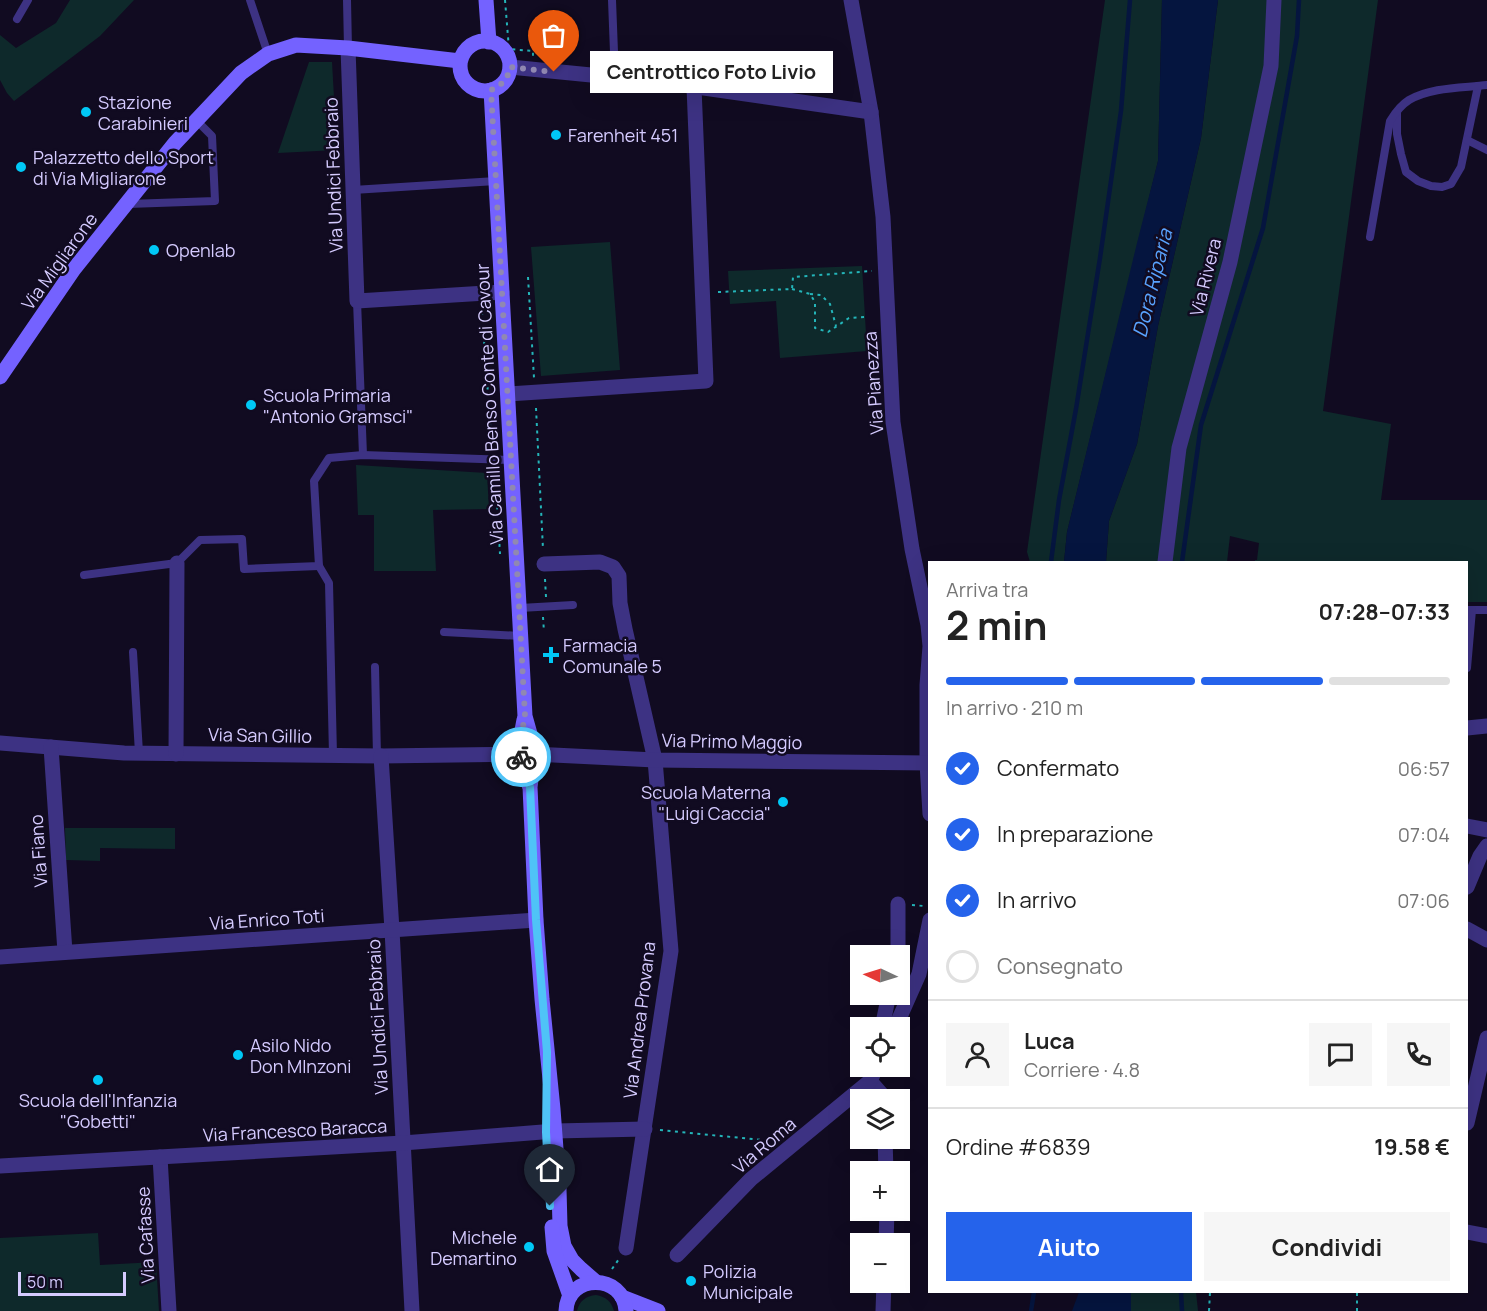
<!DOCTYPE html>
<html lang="it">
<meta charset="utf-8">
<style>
body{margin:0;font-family:Manrope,sans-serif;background:#f6f6f6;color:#222;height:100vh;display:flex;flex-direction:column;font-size:22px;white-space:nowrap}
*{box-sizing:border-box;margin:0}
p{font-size:20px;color:#767676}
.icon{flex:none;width:33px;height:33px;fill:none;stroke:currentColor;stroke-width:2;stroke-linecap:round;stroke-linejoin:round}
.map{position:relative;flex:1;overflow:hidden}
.panel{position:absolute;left:928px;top:561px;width:540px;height:732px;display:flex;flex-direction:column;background:#fff;border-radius:0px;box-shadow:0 6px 24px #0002}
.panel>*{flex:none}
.needle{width:39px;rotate:274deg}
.buttons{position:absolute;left:850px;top:945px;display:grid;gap:12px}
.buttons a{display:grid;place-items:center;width:60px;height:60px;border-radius:0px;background:#fff;box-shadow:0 6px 24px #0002;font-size:30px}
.scale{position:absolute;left:18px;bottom:15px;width:108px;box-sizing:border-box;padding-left:6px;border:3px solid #d5cbff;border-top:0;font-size:16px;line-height:21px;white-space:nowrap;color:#d5cbff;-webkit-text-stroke:4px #110b21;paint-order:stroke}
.pin{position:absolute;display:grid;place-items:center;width:51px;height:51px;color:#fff;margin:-62px -26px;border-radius:50% 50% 50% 0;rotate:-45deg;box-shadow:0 0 6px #0007}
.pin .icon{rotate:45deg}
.courier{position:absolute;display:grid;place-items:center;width:60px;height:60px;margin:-30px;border:4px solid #4fc3f7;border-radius:50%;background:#fff;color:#222;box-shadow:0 2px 8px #0007}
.bubble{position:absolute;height:42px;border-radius:0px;background:#fff;box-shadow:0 6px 24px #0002;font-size:20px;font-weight:700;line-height:42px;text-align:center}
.head em{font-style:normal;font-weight:700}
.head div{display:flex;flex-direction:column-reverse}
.head{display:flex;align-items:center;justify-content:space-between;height:102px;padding:0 18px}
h1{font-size:39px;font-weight:700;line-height:45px}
.bar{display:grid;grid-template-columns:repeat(4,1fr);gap:9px 6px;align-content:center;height:72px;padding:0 18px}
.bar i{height:8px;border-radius:4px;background:#e0e0e0}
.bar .on{background:#2563eb}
.bar p{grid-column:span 4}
.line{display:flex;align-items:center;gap:15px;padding:0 18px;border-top:2px solid #e0e0e0}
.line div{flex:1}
.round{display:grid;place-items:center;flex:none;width:63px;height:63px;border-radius:0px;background:#f6f6f6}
ol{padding:0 18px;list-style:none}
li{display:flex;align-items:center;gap:18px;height:66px}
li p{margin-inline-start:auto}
li .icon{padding:6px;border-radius:50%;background:#2563eb;color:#fff;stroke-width:4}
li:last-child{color:#767676}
li i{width:33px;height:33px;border:3px solid #e0e0e0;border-radius:50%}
.cta{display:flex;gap:12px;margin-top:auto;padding:12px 18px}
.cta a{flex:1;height:69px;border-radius:0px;background:#2563eb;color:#fff;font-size:24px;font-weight:700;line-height:69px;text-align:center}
.cta a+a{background:#f6f6f6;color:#222}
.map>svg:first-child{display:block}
</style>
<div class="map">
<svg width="1487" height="1311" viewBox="0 0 1487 1311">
<rect width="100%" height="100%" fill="#110b21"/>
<g fill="#0e292b">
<path d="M 70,0 L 134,0 L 100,36 L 14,101 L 7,93 L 0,80 L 0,35 L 16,48 L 56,23 Z"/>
<path d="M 1105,0 L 1162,0 L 1158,161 L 1067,532 L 1064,562 L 1030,562 L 1027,552 Z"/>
<path d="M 1218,0 L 1378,0 L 1323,411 L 1391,424 L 1381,500 L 1487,500 L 1487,602 L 1467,602 L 1467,562 L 1255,562 L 1255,560 L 1257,560 L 1259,543 L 1230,536 L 1227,562 L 1106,562 L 1109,521 L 1137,444 L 1158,326 L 1201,138 Z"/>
<path d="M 309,62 L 332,62 L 337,150 L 278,153 Z"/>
<path d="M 610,242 L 620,370 L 541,376 L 531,247 Z"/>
<path d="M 862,266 L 867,351 L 780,358 L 776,301 L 730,304 L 728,271 Z"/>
<path d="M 356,465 L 487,473 L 489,509 L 433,510 L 436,571 L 374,571 L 374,515 L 358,515 Z"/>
<path d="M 65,828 L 175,828 L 175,849 L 100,848 L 100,861 L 66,860 Z"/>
<path d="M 98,1233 L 100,1265 L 156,1262 L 159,1311 L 0,1311 L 0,1238 Z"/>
<path d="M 1131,1292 L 1196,1292 L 1198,1311 L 1131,1311 Z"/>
<path d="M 596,1295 C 606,1297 611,1301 614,1311 L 577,1311 C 579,1301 586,1296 596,1295 Z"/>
</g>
<g fill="#05153f">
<path d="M 1162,0 L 1218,0 L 1201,138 L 1158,326 L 1137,444 L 1109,521 L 1106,562 L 1064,562 L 1067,532 L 1137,243 L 1158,161 Z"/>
<path d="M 1079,1292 L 1131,1292 L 1131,1311 L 1072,1311 Z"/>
</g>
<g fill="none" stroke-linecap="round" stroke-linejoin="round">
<g stroke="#05153f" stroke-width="4.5">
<path d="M 1051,562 L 1059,500 L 1076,409 L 1100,258 L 1121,111 L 1130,0"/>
<path d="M 1182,562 L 1201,425 L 1263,228 L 1297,36 L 1299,0"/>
<path d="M 1181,1292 L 1182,1311"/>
<path d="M 1031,1311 L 1034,1292"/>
</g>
<g stroke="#24b5b9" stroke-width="2" stroke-dasharray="3 4.5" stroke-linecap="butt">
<path d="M 505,0 L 509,49 L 533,51 L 533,56"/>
<path d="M 528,277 L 534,378"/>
<path d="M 792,289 L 810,294 L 815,302 L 815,328 L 828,332 L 849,318 L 865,317"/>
<path d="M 718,292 L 792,289 L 793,277 L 872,271"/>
<path d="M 810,294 L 821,295 L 830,304 L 836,326"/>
<path d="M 488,307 L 482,312 L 492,449"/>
<path d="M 536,408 L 543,549"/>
<path d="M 495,469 L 500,554"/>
<path d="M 545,579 L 546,597"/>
<path d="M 543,617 L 544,632"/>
<path d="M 912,905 L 924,906"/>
<path d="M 660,1130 L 762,1140 L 769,1144"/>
<path d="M 612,1269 L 619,1259"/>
<path d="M 1209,1311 L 1210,1292"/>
<path d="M 1357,1311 L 1357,1292"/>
</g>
<g stroke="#3d3283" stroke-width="8">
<path d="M 250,0 L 268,54"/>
<path d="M 347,0 L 348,48"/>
<path d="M 612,0 L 615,78"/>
<path d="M 17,19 L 28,0"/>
<path d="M 1397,113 L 1397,134 L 1401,154 L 1406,172 L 1418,181 L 1431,186 L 1442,187 L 1451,184 L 1461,167 L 1478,86"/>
<path d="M 1467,140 L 1487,150"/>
<path d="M 353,190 L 496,181"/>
<path d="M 128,204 L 215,201 L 212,136 L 196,120"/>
<path d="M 1370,237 L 1390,121 C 1395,113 1401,105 1409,100 C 1431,87 1462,88 1487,85"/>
<path d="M 357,301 L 363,455"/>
<path d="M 319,566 L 329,583 L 333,755"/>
<path d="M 84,575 L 177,563 L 200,540 L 242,539 L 244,569 L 319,566 L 314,481 L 329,458 L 363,455 L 511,460"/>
<path d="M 520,608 L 573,605"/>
<path d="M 1468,610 L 1487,610"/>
<path d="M 444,632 L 521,636"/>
<path d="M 133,652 L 139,753"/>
<path d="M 375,667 L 377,756"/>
<path d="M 1467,668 L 1472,610"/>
</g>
<g stroke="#3d3283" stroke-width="15">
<path d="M 851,0 L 871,112 L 883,217 L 893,422 L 912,549 L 928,625 L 930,646 L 927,685 L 927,763 L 930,814"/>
<path d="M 348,48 L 357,301 L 502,292"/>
<path d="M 510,67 L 662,82 L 871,112"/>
<path d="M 508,394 L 706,381 L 694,87"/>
<path d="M 1165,562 L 1179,448 L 1230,262 L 1271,66 L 1274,0"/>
<path d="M 544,564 L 600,562 L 613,567 L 619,576 L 620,603 L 625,629 L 655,760 L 671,951 L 626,1248"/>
<path d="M 1467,728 L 1487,726"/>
<path d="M 0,743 L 124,753 L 381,756 L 521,754"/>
<path d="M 51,747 L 65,952"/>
<path d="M 176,754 L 177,563"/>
<path d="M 533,754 L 655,760 L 930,763"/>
<path d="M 381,756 L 392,930 L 412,1311"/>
<path d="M 1467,826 L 1487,830"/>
<path d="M 1467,887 L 1480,856 L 1487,846"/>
<path d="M 1467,929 L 1487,940"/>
<path d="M 898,956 L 898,904"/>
<path d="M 0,957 L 536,920"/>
<path d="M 882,1028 L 889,994"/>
<path d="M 895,1028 L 919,974 L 930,920"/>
<path d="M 870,1081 L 884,1097 L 884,1100"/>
<path d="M 1467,1123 L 1487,1038"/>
<path d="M 885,1138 L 886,1172"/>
<path d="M 160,1157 L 169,1311"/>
<path d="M 0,1166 L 403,1143 L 555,1131 L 645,1129"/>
<path d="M 1467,1232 L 1487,1236"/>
<path d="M 886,1244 L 887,1210"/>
<path d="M 677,1255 L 751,1179 L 870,1081 L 877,1066"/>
<path d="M 883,1311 L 884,1282"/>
</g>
<g stroke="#7462ff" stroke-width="15">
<path d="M 486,0 L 489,42"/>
<circle cx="485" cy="66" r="25"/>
<path d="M 491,90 L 525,716 L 532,741 L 533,765 L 530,787 L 536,920 L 542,999 L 553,1109 L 559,1189 L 560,1226 L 564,1246 L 572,1260 L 581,1269 L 596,1282"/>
<path d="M 0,377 L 74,269 L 175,143 L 241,73 L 268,54 L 296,45 L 348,48 L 460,61"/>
<path d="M 524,720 L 520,741 L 522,765 L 529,785"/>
<path d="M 552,1227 L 554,1251 L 570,1296"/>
<path d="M 622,1297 L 658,1311"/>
<path d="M 566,1311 C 567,1273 624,1273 626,1311"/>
</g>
</g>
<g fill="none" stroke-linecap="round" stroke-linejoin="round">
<path stroke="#9088b1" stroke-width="6" stroke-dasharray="0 10.8" d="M 521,757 L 520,741 L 525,716 L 491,90 C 502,85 508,79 510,67 L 554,72"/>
<path stroke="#4fc3f7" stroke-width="8" d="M 521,757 L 522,765 L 530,787 L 536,920 L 547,1052 L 546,1132 L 550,1206"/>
</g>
<g fill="#00c8f6" stroke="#110b21" stroke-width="2">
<circle cx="86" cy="112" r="6"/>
<circle cx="556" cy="135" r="6"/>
<circle cx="21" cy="167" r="6"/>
<circle cx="154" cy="250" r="6"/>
<circle cx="251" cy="405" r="6"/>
<path d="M548 646h6v6h6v6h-6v6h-6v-6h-6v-6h6z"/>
<circle cx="783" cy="802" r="6"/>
<circle cx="238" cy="1055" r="6"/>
<circle cx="98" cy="1080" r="6"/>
<circle cx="529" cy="1247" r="6"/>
<circle cx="691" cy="1281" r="6"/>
</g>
<g text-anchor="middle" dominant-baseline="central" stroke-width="5" stroke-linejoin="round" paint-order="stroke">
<g font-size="18" fill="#d5cbff" stroke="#110b21" text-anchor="start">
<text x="98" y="102">Stazione<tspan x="98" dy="21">Carabinieri</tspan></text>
<text x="568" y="135">Farenheit 451</text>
<text x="33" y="157">Palazzetto dello Sport<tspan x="33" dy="21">di Via Migliarone</tspan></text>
<text x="166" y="250">Openlab</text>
<text x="263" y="395">Scuola Primaria<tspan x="263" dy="21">"Antonio Gramsci"</tspan></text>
<text x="563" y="645">Farmacia<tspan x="563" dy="21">Comunale 5</tspan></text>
<text x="771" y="792" text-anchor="end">Scuola Materna<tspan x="771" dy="21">"Luigi Caccia"</tspan></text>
<text x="250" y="1045">Asilo Nido<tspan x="250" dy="21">Don MInzoni</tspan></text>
<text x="98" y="1100" text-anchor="middle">Scuola dell'Infanzia<tspan x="98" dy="21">"Gobetti"</tspan></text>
<text x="517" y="1237" text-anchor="end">Michele<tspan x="517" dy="21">Demartino</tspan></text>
<text x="703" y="1271">Polizia<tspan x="703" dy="21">Municipale</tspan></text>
</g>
<g font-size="18" fill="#d5cbff" stroke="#110b21">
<text transform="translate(333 175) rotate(-92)">Via Undici Febbraio</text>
<text transform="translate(59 261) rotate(-54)">Via Migliarone</text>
<text transform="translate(1205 277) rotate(-76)">Via Rivera</text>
<text transform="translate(873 383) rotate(-94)">Via Pianezza</text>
<text transform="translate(489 404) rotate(-93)">Via Camillo Benso Conte di Cavour</text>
<text transform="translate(260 735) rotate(1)">Via San Gillio</text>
<text transform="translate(732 741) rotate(1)">Via Primo Maggio</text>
<text transform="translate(38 851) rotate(-94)">Via Fiano</text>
<text transform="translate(267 919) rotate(-4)">Via Enrico Toti</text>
<text transform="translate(377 1017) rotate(-93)">Via Undici Febbraio</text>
<text transform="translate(639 1020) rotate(-83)">Via Andrea Provana</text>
<text transform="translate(295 1130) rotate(-3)">Via Francesco Baracca</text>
<text transform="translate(764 1145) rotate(-40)">Via Roma</text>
<text transform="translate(145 1235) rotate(-93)">Via Cafasse</text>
</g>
<g font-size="20" font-style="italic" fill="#59a3ff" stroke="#110b21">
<text transform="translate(1152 283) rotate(-76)">Dora Riparia</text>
</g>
</g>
</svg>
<div class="buttons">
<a><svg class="needle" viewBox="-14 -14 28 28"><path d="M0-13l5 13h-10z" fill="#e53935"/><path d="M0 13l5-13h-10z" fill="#767676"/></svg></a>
<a><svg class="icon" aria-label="locate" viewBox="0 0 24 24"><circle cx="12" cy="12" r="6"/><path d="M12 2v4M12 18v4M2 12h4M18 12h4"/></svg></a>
<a><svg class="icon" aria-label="layers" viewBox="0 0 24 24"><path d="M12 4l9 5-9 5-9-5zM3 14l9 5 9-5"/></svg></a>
<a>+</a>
<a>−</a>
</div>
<div class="scale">50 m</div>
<div class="pin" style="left:554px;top:72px;background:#ea580c"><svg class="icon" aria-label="bag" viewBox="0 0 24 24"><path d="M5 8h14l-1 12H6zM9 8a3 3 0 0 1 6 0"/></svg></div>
<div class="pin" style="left:550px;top:1206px;background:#1f2937"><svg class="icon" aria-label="home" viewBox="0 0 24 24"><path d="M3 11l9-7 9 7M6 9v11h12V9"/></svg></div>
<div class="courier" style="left:521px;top:757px"><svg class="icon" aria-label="bike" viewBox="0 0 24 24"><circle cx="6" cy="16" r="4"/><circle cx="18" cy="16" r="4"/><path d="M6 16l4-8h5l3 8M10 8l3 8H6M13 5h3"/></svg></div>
<div class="bubble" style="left:590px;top:51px;width:243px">Centrottico Foto Livio</div>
<section class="panel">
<div class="head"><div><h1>2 min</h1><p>Arriva tra</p></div><em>07:28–07:33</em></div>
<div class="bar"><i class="on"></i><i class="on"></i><i class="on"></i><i></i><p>In arrivo · 210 m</p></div>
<ol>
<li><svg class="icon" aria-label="check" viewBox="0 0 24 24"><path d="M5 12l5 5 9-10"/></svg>Confermato<p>06:57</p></li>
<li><svg class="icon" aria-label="check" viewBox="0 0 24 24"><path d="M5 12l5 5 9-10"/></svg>In preparazione<p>07:04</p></li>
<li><svg class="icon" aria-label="check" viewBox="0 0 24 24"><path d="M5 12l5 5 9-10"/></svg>In arrivo<p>07:06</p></li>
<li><i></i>Consegnato</li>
</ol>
<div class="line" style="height:108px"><a class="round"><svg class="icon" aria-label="person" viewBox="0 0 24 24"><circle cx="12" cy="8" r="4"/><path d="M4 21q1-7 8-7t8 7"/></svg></a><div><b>Luca</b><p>Corriere · 4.8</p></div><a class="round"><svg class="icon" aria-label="chat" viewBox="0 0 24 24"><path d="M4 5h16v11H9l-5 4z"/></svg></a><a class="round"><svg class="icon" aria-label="phone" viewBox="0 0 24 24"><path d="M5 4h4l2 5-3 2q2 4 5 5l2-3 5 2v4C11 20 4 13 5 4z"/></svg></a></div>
<div class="line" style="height:78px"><div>Ordine #6839</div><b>19.58 €</b></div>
<div class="cta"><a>Aiuto</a><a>Condividi</a></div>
</section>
</div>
